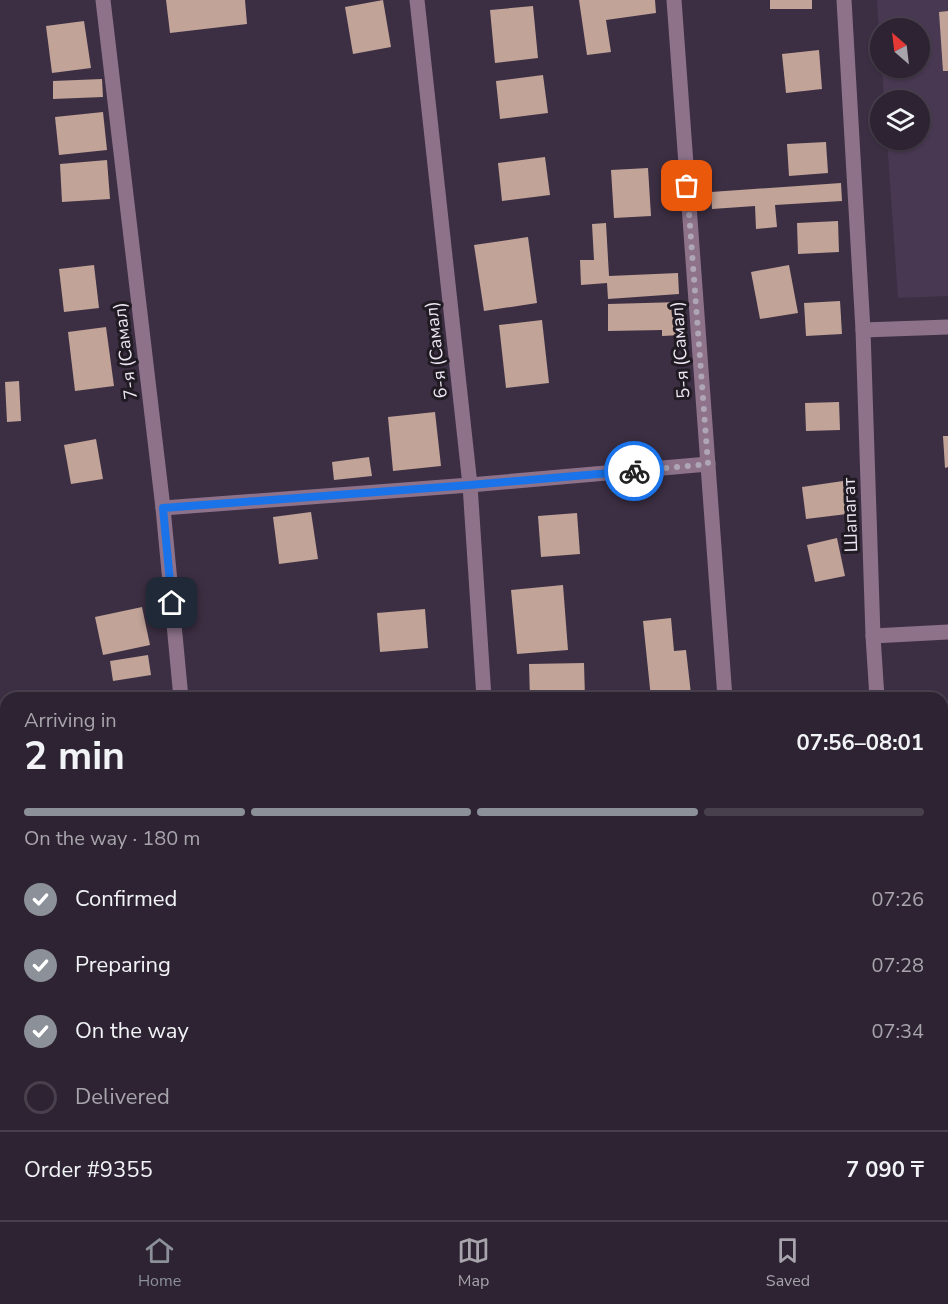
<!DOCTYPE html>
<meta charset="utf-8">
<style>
body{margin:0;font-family:"Nunito Sans",sans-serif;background:#352b3a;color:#f1f3f6;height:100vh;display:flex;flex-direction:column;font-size:22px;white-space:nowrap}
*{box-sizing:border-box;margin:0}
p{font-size:20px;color:#a7a4ac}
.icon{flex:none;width:33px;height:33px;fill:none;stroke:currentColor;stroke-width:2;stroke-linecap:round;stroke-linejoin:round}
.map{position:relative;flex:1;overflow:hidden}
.details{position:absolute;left:0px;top:692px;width:948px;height:530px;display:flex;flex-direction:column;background:#2d2332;border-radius:18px 18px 0 0;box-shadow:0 2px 4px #0004,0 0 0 2px #48404d}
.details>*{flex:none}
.needle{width:39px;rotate:332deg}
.controls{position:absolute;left:870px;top:18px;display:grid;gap:12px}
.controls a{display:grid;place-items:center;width:60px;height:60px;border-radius:50%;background:#2d2332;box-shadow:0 2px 4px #0004,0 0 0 2px #48404d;font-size:30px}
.pin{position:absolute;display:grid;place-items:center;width:51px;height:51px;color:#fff;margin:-26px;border-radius:12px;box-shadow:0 3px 9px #0006}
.courier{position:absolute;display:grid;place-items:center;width:60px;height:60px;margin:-30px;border:4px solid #1a73e8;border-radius:50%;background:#fff;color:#222;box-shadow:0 2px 8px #0007}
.summary em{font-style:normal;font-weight:700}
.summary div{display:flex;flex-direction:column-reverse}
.summary{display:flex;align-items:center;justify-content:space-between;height:102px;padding:0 24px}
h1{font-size:39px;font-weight:700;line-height:45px}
.bar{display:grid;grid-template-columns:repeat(4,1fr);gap:9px 6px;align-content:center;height:72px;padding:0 24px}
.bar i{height:8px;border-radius:4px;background:#48404d}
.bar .current{background:#8c9099}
.bar p{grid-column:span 4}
.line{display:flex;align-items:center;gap:15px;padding:0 24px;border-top:2px solid #48404d}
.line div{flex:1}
ol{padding:0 24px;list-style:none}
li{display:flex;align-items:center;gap:18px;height:66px}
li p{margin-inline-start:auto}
li .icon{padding:6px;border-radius:50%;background:#8c9099;color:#fff;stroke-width:4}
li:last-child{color:#a7a4ac}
li i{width:33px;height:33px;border:3px solid #48404d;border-radius:50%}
.tab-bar{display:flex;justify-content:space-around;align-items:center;height:84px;border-top:2px solid #48404d;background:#2d2332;font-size:16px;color:#a7a4ac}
.tab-bar a{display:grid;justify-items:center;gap:3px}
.tab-bar .current{color:#8c9099}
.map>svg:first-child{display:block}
</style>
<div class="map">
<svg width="948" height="1220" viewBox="0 0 948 1220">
<rect width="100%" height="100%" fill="#3c2f43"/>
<path fill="#483851" d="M 877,0 L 948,0 L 948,296 L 898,298 L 887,140 L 920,140 L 920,100 L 884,100 L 882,68 L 920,68 L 920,28 L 880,28 L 880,53 Z"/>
<g fill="#c1a398">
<path d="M 166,0 L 245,0 L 247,24 L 170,33 Z"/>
<path d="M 383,0 L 391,47 L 353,54 L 345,7 Z"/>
<path d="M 579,0 L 655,0 L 656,13 L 606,20 L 611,52 L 587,55 Z"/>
<rect x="770" y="0" width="42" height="9"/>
<path d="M 533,6 L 538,58 L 495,63 L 490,10 Z"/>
<path d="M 948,11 L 948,71 L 943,71 L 939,12 Z"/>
<path d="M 84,21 L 91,68 L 52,73 L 46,26 Z"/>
<path d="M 819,50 L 822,89 L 786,93 L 782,54 Z"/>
<path d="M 543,75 L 548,113 L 500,119 L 496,81 Z"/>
<path d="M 102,79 L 103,97 L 53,99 L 53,81 Z"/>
<path d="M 103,112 L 107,150 L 59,155 L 55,117 Z"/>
<path d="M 826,142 L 828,173 L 789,176 L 787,144 Z"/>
<path d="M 545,157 L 550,195 L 502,201 L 498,163 Z"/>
<path d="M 107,160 L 110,199 L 62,202 L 60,164 Z"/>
<path d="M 648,168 L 651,216 L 614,218 L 611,170 Z"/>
<path d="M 841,183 L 842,201 L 775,205 L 777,227 L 756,229 L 755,206 L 712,209 L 711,192 Z"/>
<path d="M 838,221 L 839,252 L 798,254 L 797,223 Z"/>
<path d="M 606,223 L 609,276 L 678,273 L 679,294 L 608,299 L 607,283 L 581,285 L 580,260 L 594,260 L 592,224 Z"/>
<path d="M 528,237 L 537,303 L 484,311 L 474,245 Z"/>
<path d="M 94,265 L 99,308 L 64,312 L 59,269 Z"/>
<path d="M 789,265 L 798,313 L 760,319 L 751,272 Z"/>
<path d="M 840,301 L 842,334 L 806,336 L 804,303 Z"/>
<path d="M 681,302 L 682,335 L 662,336 L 662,330 L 608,331 L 608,304 Z"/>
<path d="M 542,320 L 549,383 L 506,388 L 499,325 Z"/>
<path d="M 106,327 L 114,386 L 75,391 L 68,332 Z"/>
<path d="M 19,381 L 21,421 L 7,422 L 5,382 Z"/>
<path d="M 839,402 L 840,430 L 806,431 L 805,403 Z"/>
<path d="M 435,412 L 441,466 L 393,471 L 388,417 Z"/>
<path d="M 943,436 L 948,436 L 948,467 L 945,468 Z"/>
<path d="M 96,439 L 103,479 L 71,484 L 64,445 Z"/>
<path d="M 369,457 L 372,476 L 334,480 L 332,462 Z"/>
<path d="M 843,481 L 847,514 L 806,519 L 802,487 Z"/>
<path d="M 311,512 L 318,559 L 279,564 L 273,517 Z"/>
<path d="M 577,513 L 580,554 L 541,557 L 538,516 Z"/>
<path d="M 837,538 L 845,576 L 815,582 L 807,545 Z"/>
<path d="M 563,585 L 568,650 L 517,654 L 511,590 Z"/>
<path d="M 142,607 L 150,645 L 103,655 L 95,617 Z"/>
<path d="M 425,609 L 428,648 L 380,652 L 377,613 Z"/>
<path d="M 671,618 L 674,651 L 686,650 L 691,694 L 651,698 L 643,621 Z"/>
<path d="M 148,655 L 151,675 L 113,681 L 110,661 Z"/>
<path d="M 584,663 L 585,698 L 530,698 L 529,664 Z"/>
<path d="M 6,924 L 6,963 L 0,963 L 0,925 Z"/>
<path d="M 0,977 L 5,977 L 6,999 L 0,1000 Z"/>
<path d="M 6,1005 L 6,1053 L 0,1054 L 0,1006 Z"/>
<path d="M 6,1139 L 6,1188 L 0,1189 L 0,1140 Z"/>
<path d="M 276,1215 L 332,1215 L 332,1216 L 303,1220 L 277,1220 Z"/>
<rect x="669" y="1215" width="48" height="5"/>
</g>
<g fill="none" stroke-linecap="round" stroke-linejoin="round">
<g stroke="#8d728a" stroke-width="15">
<path d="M 103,0 L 163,508 L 181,698"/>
<path d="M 417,0 L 470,485 L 484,698"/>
<path d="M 674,0 L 725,698"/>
<path d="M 844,0 L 863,330 L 873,636 L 877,698"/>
<path d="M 863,330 L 948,327"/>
<path d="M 163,508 L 470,485 L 708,464"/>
<path d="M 873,636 L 948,632"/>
<path d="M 0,1086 L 6,1085"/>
<path d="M 233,1215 L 234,1220"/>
<path d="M 517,1215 L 518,1220"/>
<path d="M 762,1215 L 762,1220"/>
<path d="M 913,1215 L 914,1220"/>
</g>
</g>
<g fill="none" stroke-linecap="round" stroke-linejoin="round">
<path stroke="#afa6b5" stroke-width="6" stroke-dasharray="0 10.8" d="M 634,471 L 708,464 L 687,186"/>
<path stroke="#1a73e8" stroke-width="8" d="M 172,603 L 163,508 L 470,485 L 634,471"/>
</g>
<g text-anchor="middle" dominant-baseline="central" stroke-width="6" stroke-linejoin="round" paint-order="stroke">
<g font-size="18" fill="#ede6f3" stroke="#201a23">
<text transform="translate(436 350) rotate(-96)">6-я (Самал)</text>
<text transform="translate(680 350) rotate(-94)">5-я (Самал)</text>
<text transform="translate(125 351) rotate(-97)">7-я (Самал)</text>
<text transform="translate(850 515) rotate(-92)">Шапагат</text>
</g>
</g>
</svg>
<div class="controls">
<a><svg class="needle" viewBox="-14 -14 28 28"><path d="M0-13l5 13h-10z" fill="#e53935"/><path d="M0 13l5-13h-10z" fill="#a7a4ac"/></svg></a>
<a><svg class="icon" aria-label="layers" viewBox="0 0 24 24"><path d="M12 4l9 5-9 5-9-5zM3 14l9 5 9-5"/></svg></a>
</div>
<div class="pin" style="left:687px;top:186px;background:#ea580c"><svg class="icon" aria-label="bag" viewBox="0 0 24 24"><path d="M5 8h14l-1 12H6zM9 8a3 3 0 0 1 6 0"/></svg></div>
<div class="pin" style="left:172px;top:603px;background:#1f2937"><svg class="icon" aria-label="home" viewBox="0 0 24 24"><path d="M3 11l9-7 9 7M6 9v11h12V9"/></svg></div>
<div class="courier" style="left:634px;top:471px"><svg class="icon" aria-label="bike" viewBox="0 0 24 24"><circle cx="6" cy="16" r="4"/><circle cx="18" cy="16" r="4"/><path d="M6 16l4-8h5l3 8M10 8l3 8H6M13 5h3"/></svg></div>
<section class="details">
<div class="summary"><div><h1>2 min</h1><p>Arriving in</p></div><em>07:56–08:01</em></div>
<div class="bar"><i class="current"></i><i class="current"></i><i class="current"></i><i></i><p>On the way · 180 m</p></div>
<ol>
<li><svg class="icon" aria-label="check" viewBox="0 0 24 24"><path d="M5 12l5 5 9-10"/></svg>Confirmed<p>07:26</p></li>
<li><svg class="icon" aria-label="check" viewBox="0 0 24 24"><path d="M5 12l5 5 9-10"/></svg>Preparing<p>07:28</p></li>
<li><svg class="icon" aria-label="check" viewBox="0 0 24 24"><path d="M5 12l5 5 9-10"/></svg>On the way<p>07:34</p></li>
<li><i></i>Delivered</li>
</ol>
<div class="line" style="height:78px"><div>Order #9355</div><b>7 090 ₸</b></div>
</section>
</div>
<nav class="tab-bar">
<a class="current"><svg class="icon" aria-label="home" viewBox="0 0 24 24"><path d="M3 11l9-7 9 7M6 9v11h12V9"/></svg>Home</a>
<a><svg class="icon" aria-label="map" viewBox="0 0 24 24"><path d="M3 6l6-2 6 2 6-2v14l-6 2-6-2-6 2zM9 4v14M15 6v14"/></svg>Map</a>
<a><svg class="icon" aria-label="saved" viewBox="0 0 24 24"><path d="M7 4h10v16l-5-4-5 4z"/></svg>Saved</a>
</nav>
